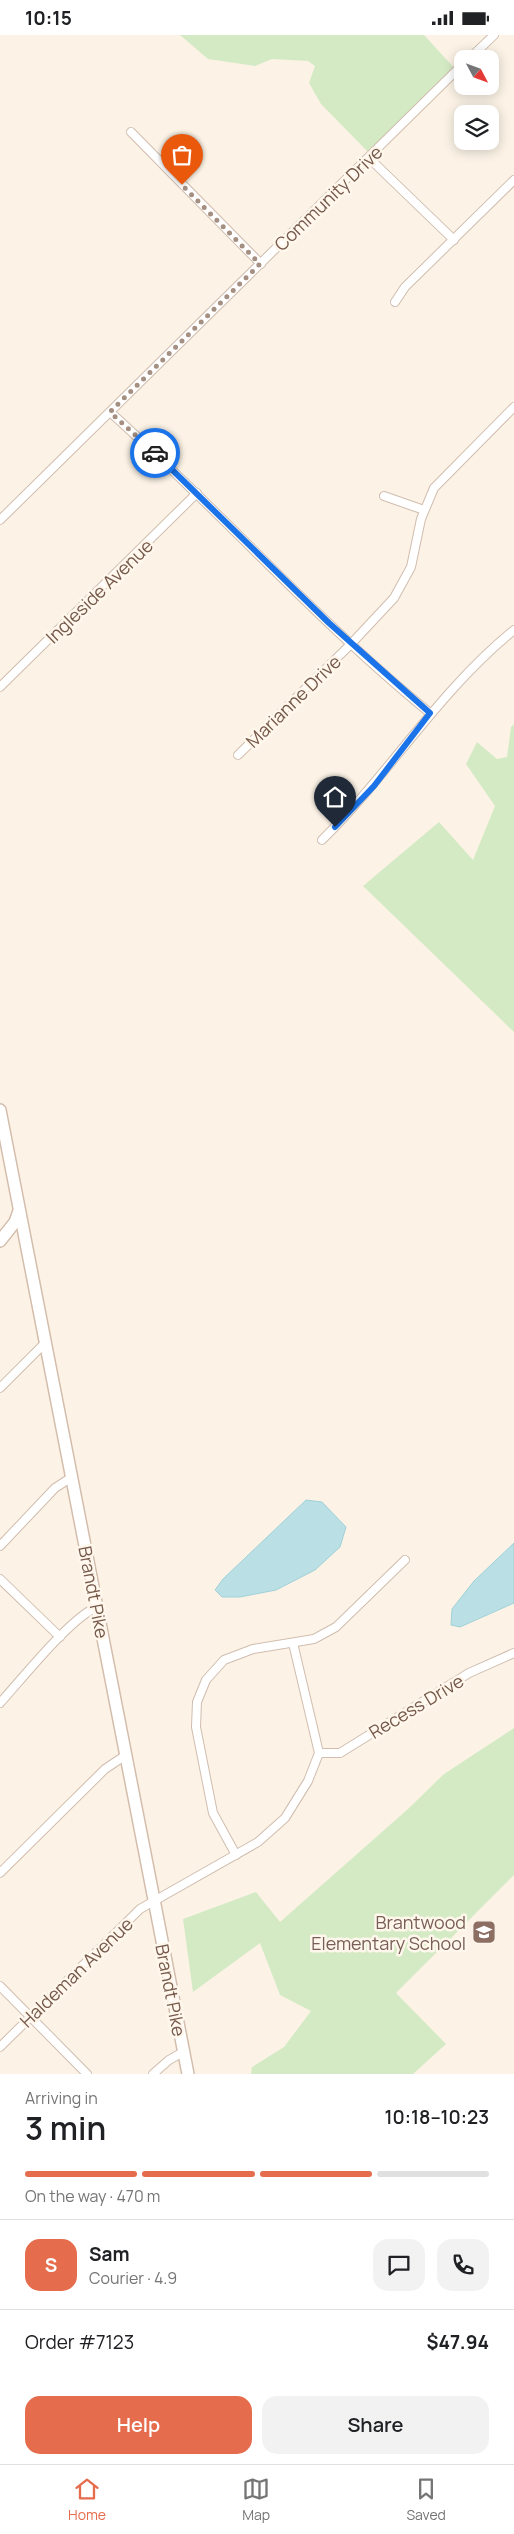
<!DOCTYPE html>
<meta charset="utf-8">
<style>
body{margin:0;font-family:Manrope,sans-serif;background:#f2f2f2;color:#202124;height:100vh;display:flex;flex-direction:column;font-size:19px;white-space:nowrap}
*{box-sizing:border-box;margin:0}
p{font-size:16px;color:#757577}
.icon{flex:none;width:28px;height:28px;fill:none;stroke:currentColor;stroke-width:2;stroke-linecap:round;stroke-linejoin:round}
.map{position:relative;height:2039px;overflow:hidden}
.details{display:flex;flex-direction:column;background:#fff;flex:1}
.details>*{flex:none}
.needle{width:32px;rotate:131deg}
.controls{position:absolute;left:454px;top:15px;display:grid;gap:10px}
.controls a{display:grid;place-items:center;width:45px;height:45px;border-radius:10px;background:#fff;box-shadow:0 2px 12px #0003;font-size:25px}
.pin{position:absolute;display:grid;place-items:center;width:42px;height:42px;color:#fff;margin:-51px -21px;border-radius:50% 50% 50% 0;rotate:-45deg;box-shadow:0 0 5px #0007}
.pin .icon{rotate:45deg}
.courier{position:absolute;display:grid;place-items:center;width:50px;height:50px;margin:-25px;border:4px solid #1a73e8;border-radius:50%;background:#fff;color:#222;box-shadow:0 1px 6px #0007}
.head em{font-style:normal;font-weight:600}
.head div{display:flex;flex-direction:column-reverse}
.head{display:flex;align-items:center;justify-content:space-between;height:85px;padding:0 25px}
h1{font-size:32px;font-weight:600;line-height:38px}
.bar{display:grid;grid-template-columns:repeat(4,1fr);gap:8px 5px;align-content:center;height:60px;padding:0 25px}
.bar i{height:6px;border-radius:4px;background:#e0e0e0}
.bar .selected{background:#e56c4c}
.bar p{grid-column:span 4}
.line{display:flex;align-items:center;gap:12px;padding:0 25px;border-top:1px solid #e0e0e0}
.line div{flex:1}
.round{display:grid;place-items:center;flex:none;width:52px;height:52px;border-radius:15px;background:#f2f2f2}
.cta{display:flex;gap:10px;margin-top:auto;padding:10px 25px}
.cta a{flex:1;height:58px;border-radius:15px;background:#e56c4c;color:#fff;font-size:20px;font-weight:600;line-height:58px;text-align:center}
.cta a+a{background:#f2f2f2;color:#202124}
.status{display:flex;justify-content:space-between;align-items:center;height:35px;padding:0 25px;background:#fff;direction:ltr}
.status svg{height:14px;fill:currentColor}
.menu{display:flex;justify-content:space-around;align-items:center;height:70px;border-top:1px solid #e0e0e0;background:#fff;font-size:14px;color:#757577}
.menu a{display:grid;justify-items:center;gap:2px}
.menu .selected{color:#e56c4c}
.map>svg:first-child{display:block}
</style>
<div class="status"><b>10:15</b><svg viewBox="0 0 49 12"><path d="M0 12V9h3v3zM5 12V6h3v6zM10 12V3h3v9zM15 12V0h3v12zM26 1h20v11H26zM47 4h2v5h-2z"/></svg></div>
<div class="map">
<svg width="514" height="2039" viewBox="0 0 514 2039">
<rect width="100%" height="100%" fill="#fcf3e6"/>
<g fill="#d4eac4">
<path d="M 180,0 L 424,0 L 457,36 L 371,120 L 321,69 L 309,48 L 315,31 L 308,26 L 272,24 L 255,31 L 208,24 Z"/>
<path d="M 514,689 L 514,997 L 363,851 L 439,787 L 473,825 L 495,771 L 466,729 L 477,707 L 497,724 L 507,722 L 511,692 Z"/>
<path d="M 514,1693 L 514,1840 L 396,1958 L 446,2009 L 413,2039 L 251,2039 L 252,2032 L 284,2012 L 311,1976 L 280,1960 L 260,1908 L 193,1957 L 183,1884 L 256,1857 L 280,1887 L 408,1774 L 444,1739 Z"/>
</g>
<g fill="#bae0e6" stroke="#a0d0d8">
<path d="M 306,1465 L 322,1467 L 346,1492 L 340,1512 L 315,1535 L 276,1555 L 240,1562 L 222,1562 L 215,1555 L 223,1544 Z"/>
<path d="M 514,1508 L 514,1568 L 460,1592 L 451,1590 L 452,1574 L 474,1546 Z"/>
</g>
<g fill="none" stroke-linecap="round" stroke-linejoin="round">
<g stroke="#d0bdaf" stroke-width="10">
<g id="street">
<path d="M 469,24 L 494,0"/>
<path d="M 131,97 L 261,229"/>
<path d="M 369,123 L 454,205"/>
<path d="M 395,267 L 405,252 L 514,145"/>
<path d="M 110,377 C 219,475 316,585 430,678"/>
<path d="M 384,461 L 424,475"/>
<path d="M 0,485 L 462,30"/>
<path d="M 0,652 L 197,458"/>
<path d="M 238,720 L 351,609 L 394,563 L 411,532 L 421,484 L 434,453 L 514,372"/>
<path d="M 322,805 C 391,737 438,657 514,595"/>
<path d="M 0,1353 L 45,1308"/>
<path d="M 0,1511 L 55,1453 L 72,1442"/>
<path d="M 0,1544 L 60,1602"/>
<path d="M 0,1668 C 22,1644 70,1583 97,1572"/>
<path d="M 319,1718 L 340,1718 L 469,1638 L 514,1618"/>
<path d="M 236,1820 L 213,1778 L 196,1692 L 197,1667 L 206,1645 L 224,1625 L 253,1614 L 314,1604 L 336,1592 L 405,1525"/>
<path d="M 0,1838 L 105,1734 L 126,1720"/>
<path d="M 0,1951 L 87,2039"/>
<path d="M 0,2012 L 140,1874 L 258,1807 L 285,1783 L 308,1746 L 319,1718 L 293,1608"/>
<path d="M 153,2039 L 169,2025 L 183,2017"/>
</g>
</g>
<g stroke="#d3bdac" stroke-width="14">
<g id="secondary">
<path d="M 0,1075 L 188,2039"/>
<path d="M 0,1206 L 15,1187 L 19,1176"/>
</g>
</g>
<use href="#street" stroke="#fff" stroke-width="8"/>
<use href="#secondary" stroke="#fff" stroke-width="11"/>
</g>
<g fill="none" stroke-linecap="round" stroke-linejoin="round">
<path stroke="#a48f81" stroke-width="5" stroke-dasharray="0 9" d="M 155,418 L 110,377 L 260,229 L 182,150"/>
<path stroke="#1a73e8" stroke-width="6" d="M 155,418 L 329,588 L 430,678 L 374,751 L 335,792"/>
</g>
<defs>
<g id="school-square" transform="scale(1.25)"><rect x="-9" y="-9" width="18" height="18" rx="4" fill="#8d6e63" stroke="#fff7ec"/><path d="M0-5L7-2L0 1L-7-2ZM-4 1L0 2.5L4 1V4Q0 6-4 4Z" fill="#fff"/></g>
</defs>
<g fill-rule="evenodd">
<use href="#school-square" x="484" y="1897"/>
</g>
<g text-anchor="middle" dominant-baseline="central" stroke-width="5" stroke-linejoin="round" paint-order="stroke">
<g font-size="18" fill="#75594b" stroke="#fff7ec">
<text transform="translate(328 163) rotate(-44)">Community Drive</text>
<text transform="translate(99 556) rotate(-44)">Ingleside Avenue</text>
<text transform="translate(293 666) rotate(-44)">Marianne Drive</text>
<text transform="translate(94 1557) rotate(79)">Brandt Pike</text>
<text transform="translate(416 1671) rotate(-31)">Recess Drive</text>
<text transform="translate(76 1937) rotate(-44)">Haldeman Avenue</text>
<text transform="translate(171 1955) rotate(79)">Brandt Pike</text>
</g>
<g font-size="18" fill="#785e54" stroke="#fff7ec" text-anchor="end">
<text x="466" y="1887">Brantwood<tspan x="466" dy="21">Elementary School</tspan></text>
</g>
</g>
</svg>
<div class="controls">
<a><svg class="needle" viewBox="-14 -14 28 28"><path d="M0-13l5 13h-10z" fill="#e53935"/><path d="M0 13l5-13h-10z" fill="#757577"/></svg></a>
<a><svg class="icon" aria-label="layers" viewBox="0 0 24 24"><path d="M12 4l9 5-9 5-9-5zM3 14l9 5 9-5"/></svg></a>
</div>
<div class="pin" style="left:182px;top:150px;background:#ea580c"><svg class="icon" aria-label="bag" viewBox="0 0 24 24"><path d="M5 8h14l-1 12H6zM9 8a3 3 0 0 1 6 0"/></svg></div>
<div class="pin" style="left:335px;top:792px;background:#1f2937"><svg class="icon" aria-label="home" viewBox="0 0 24 24"><path d="M3 11l9-7 9 7M6 9v11h12V9"/></svg></div>
<div class="courier" style="left:155px;top:418px"><svg class="icon" aria-label="car" viewBox="0 0 24 24"><path d="M5 17H2v-5l4-1 3-4h7l3 4 3 1v5h-3M9 17h6M6 11h13"/><circle cx="7" cy="17" r="2"/><circle cx="17" cy="17" r="2"/></svg></div>
</div>
<section class="details">
<div class="head"><div><h1>3 min</h1><p>Arriving in</p></div><em>10:18–10:23</em></div>
<div class="bar"><i class="selected"></i><i class="selected"></i><i class="selected"></i><i></i><p>On the way · 470 m</p></div>
<div class="line" style="height:90px"><b class="round" style="background:#e56c4c;color:#fff">S</b><div><b>Sam</b><p>Courier · 4.9</p></div><a class="round"><svg class="icon" aria-label="chat" viewBox="0 0 24 24"><path d="M4 5h16v11H9l-5 4z"/></svg></a><a class="round"><svg class="icon" aria-label="phone" viewBox="0 0 24 24"><path d="M5 4h4l2 5-3 2q2 4 5 5l2-3 5 2v4C11 20 4 13 5 4z"/></svg></a></div>
<div class="line" style="height:65px"><div>Order #7123</div><b>$47.94</b></div>
<div class="cta"><a>Help</a><a>Share</a></div>
</section>
<nav class="menu">
<a class="selected"><svg class="icon" aria-label="home" viewBox="0 0 24 24"><path d="M3 11l9-7 9 7M6 9v11h12V9"/></svg>Home</a>
<a><svg class="icon" aria-label="map" viewBox="0 0 24 24"><path d="M3 6l6-2 6 2 6-2v14l-6 2-6-2-6 2zM9 4v14M15 6v14"/></svg>Map</a>
<a><svg class="icon" aria-label="saved" viewBox="0 0 24 24"><path d="M7 4h10v16l-5-4-5 4z"/></svg>Saved</a>
</nav>
